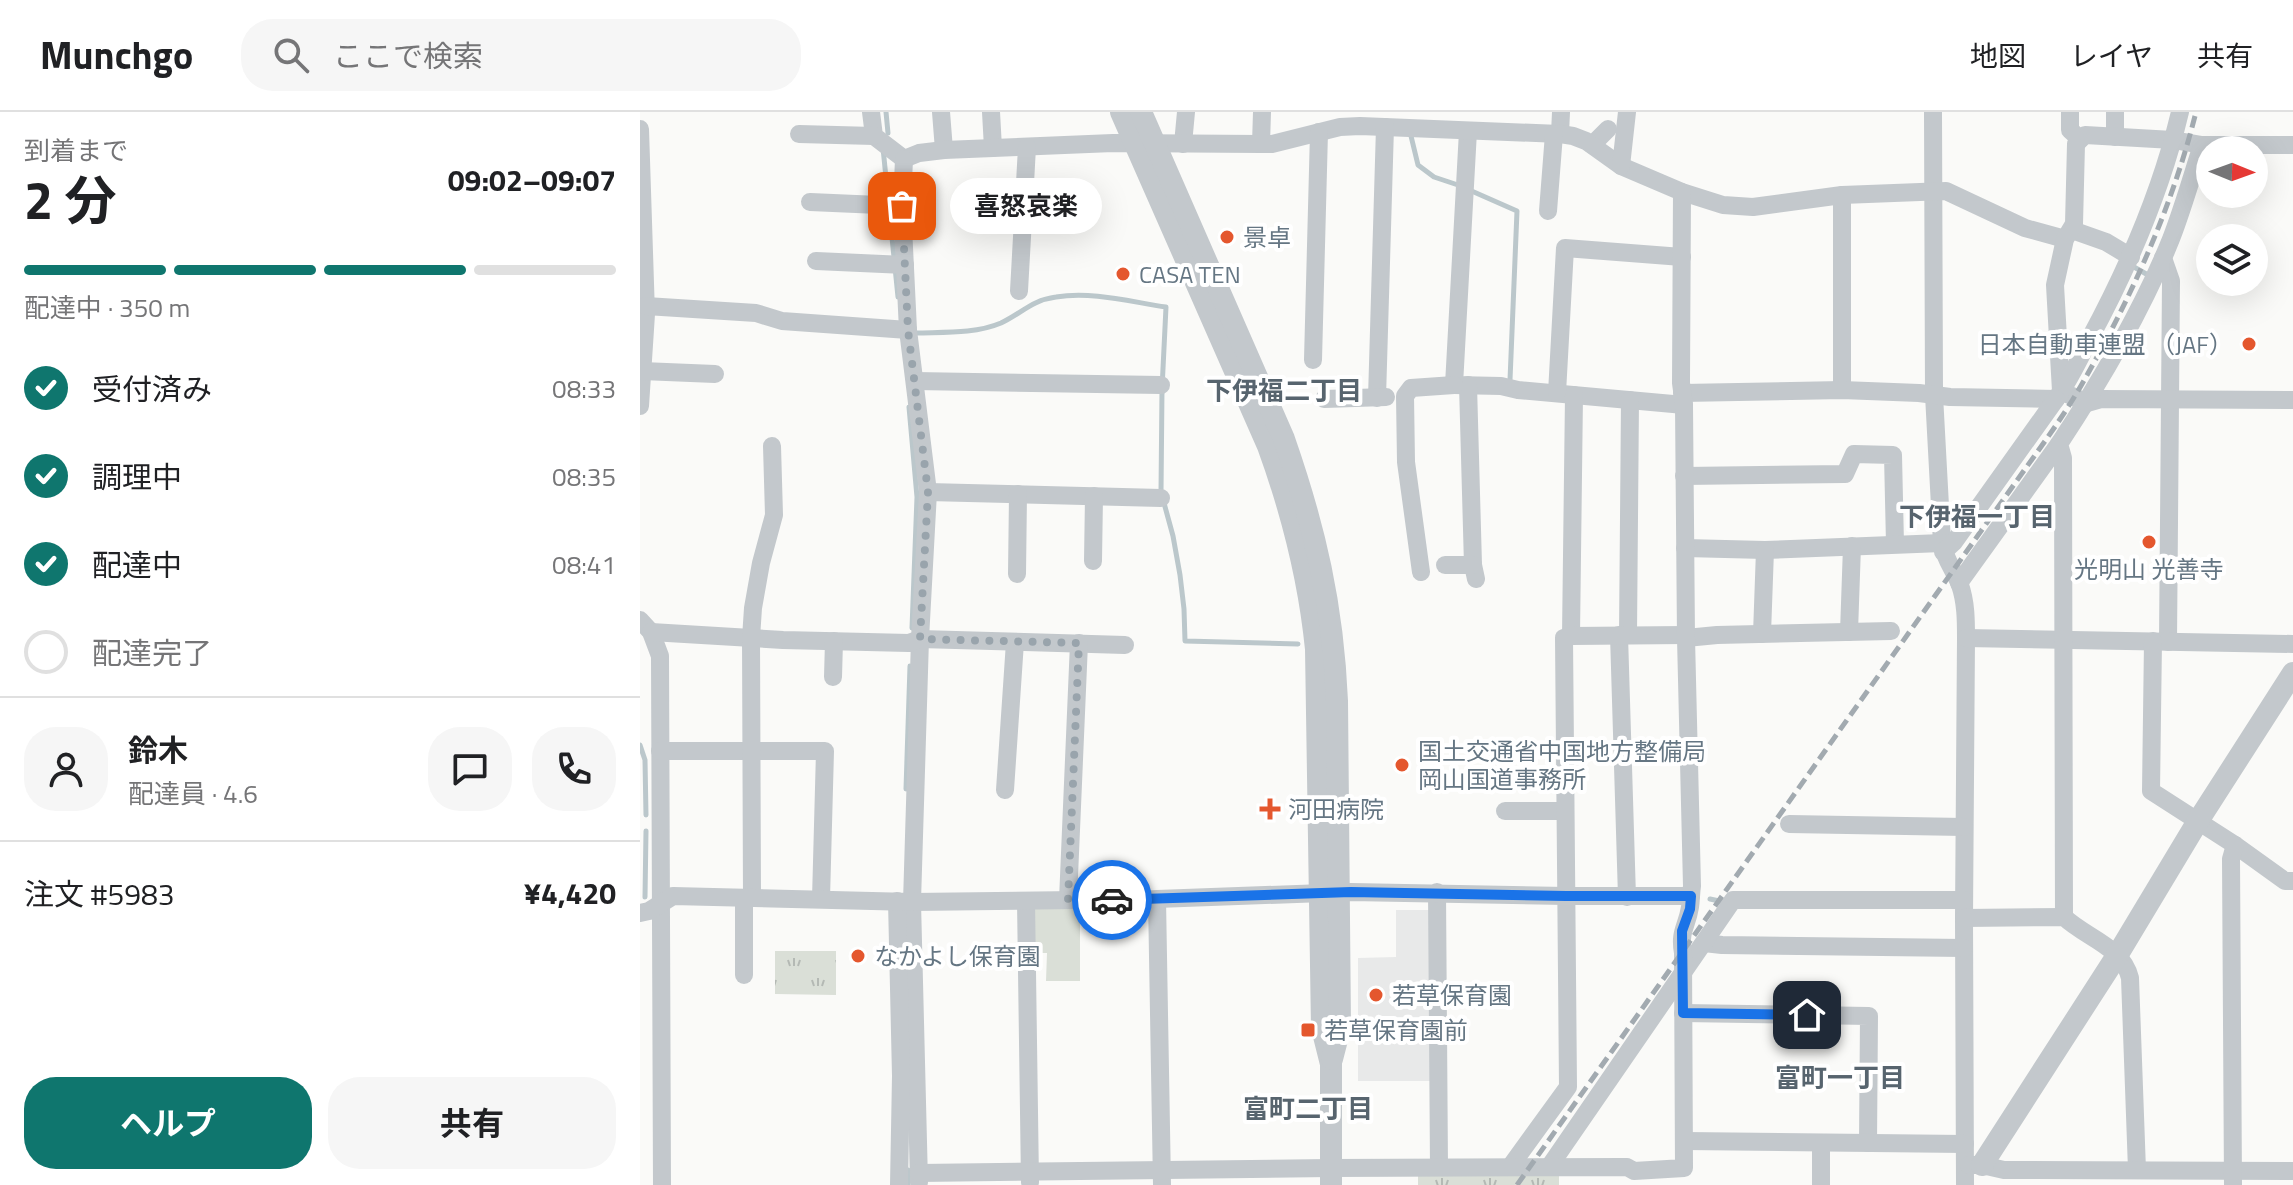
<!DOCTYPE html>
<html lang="ja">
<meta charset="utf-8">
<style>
body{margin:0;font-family:"Titillium Web","Noto Sans JP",sans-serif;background:#f6f6f6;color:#202124;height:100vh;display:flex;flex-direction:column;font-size:30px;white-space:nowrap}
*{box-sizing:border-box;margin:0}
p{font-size:26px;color:#757577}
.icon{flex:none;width:44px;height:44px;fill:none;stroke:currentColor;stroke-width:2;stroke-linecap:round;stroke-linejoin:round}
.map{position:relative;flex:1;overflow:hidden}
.side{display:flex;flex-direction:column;background:#fff;width:640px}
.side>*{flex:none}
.needle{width:52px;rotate:91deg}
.fabs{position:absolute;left:1556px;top:24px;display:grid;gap:16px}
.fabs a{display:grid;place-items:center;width:72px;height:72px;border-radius:50%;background:#fff;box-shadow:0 8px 32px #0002;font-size:40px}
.pin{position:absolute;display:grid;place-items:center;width:68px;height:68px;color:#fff;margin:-34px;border-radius:16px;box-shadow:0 4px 12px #0006}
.courier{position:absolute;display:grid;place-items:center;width:80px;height:80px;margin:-40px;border:6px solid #1a73e8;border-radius:50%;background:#fff;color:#222;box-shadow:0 2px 10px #0007}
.bubble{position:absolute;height:56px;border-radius:28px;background:#fff;box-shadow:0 8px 32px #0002;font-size:26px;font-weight:700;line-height:56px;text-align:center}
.head em{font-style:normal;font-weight:700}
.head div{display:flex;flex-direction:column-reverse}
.head{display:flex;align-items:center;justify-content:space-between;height:136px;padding:0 24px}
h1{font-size:52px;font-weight:700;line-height:60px}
.bar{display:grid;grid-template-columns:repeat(4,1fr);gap:12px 8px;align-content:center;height:96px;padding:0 24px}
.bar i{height:10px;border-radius:6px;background:#e0e0e0}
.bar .on{background:#0f766e}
.bar p{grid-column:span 4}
.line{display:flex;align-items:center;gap:20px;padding:0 24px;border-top:2px solid #e0e0e0}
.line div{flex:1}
.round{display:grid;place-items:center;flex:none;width:84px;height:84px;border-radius:32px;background:#f6f6f6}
ol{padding:0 24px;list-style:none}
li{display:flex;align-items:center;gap:24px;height:88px}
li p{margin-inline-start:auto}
li .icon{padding:8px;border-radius:50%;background:#0f766e;color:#fff;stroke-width:4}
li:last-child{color:#757577}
li i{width:44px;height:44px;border:4px solid #e0e0e0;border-radius:50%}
.action{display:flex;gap:16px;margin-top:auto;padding:16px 24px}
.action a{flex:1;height:92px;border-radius:32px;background:#0f766e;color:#fff;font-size:32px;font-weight:700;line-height:92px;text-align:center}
.action a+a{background:#f6f6f6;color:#202124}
header{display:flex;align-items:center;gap:48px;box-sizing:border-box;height:112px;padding:0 40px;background:#fff;border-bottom:2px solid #e0e0e0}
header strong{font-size:38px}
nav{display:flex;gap:44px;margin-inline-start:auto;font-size:28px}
.search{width:560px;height:72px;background:#f6f6f6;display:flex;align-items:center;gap:20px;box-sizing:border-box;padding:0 28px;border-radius:32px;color:#757577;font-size:30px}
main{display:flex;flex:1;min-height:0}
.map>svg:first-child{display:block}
</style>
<header>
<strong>Munchgo</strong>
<div class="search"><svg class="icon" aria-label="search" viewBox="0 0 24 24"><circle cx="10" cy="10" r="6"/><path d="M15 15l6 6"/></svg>ここで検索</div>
<nav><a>地図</a><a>レイヤ</a><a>共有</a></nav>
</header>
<main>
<section class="side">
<div class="head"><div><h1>2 分</h1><p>到着まで</p></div><em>09:02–09:07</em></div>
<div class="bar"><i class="on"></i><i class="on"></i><i class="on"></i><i></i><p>配達中 · 350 m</p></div>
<ol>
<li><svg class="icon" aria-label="check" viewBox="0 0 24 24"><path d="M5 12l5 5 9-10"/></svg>受付済み<p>08:33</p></li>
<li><svg class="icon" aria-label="check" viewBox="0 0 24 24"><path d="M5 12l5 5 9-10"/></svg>調理中<p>08:35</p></li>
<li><svg class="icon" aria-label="check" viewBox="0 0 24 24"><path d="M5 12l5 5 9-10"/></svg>配達中<p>08:41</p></li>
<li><i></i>配達完了</li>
</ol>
<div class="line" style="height:144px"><a class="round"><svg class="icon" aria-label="person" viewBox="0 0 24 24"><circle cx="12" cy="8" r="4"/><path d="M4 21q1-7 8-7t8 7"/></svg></a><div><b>鈴木</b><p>配達員 · 4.6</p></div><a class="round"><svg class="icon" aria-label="chat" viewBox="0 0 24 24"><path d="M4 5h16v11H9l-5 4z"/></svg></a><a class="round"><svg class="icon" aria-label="phone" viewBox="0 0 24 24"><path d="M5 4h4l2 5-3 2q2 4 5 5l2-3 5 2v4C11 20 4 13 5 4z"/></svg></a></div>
<div class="line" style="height:104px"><div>注文 #5983</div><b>¥4,420</b></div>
<div class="action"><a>ヘルプ</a><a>共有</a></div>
</section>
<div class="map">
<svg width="1653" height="1073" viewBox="0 0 1653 1073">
<defs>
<pattern id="park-tufts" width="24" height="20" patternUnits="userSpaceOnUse" patternTransform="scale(2)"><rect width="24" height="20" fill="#dadfd7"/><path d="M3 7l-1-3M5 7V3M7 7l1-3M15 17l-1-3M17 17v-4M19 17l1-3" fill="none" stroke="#b4b9b4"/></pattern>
</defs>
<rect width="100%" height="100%" fill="#fafaf8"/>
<path fill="#e8e9e9" d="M 756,798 L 792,798 L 793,969 L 718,969 L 718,846 L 756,845 Z"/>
<path fill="#dadfd7" d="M 391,793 L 440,793 L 440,869 L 406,869 L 407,841 L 391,841 Z"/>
<g fill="url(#park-tufts)">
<path d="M 135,839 L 196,839 L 196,883 L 135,882 Z"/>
<path d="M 919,1062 L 919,1073 L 778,1073 L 778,1063 Z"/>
</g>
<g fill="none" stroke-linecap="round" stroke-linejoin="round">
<g stroke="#bbc7cb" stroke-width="5">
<path d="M 246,0 L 248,21"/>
<path d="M 771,24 L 778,53 L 794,65 L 818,73 L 877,99 L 870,268"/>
<path d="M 243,36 L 258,185"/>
<path d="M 1494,155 L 1508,163"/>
<path d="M 276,221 C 304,220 335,222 361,211 C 382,201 392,188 416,185 C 452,179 491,190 526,195 L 522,277 L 521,380 L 533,424 L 540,463 L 544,497 L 545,529 L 658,532"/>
<path d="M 269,295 L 277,385 L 272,516"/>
<path d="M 0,633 L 5,648 L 6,703"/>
<path d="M 266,677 L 270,554"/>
<path d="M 5,785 L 6,719"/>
<path d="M 1070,787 L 1084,790"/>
<path d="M 268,1058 L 268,1073"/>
</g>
<g stroke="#c3c8cc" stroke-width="18">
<path d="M 231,0 L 234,24 L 264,47"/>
<path d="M 301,0 L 304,38"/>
<path d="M 351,0 L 353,36"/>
<path d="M 1293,0 L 1294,283 L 1302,431 C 1304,446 1314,458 1320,473 C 1326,490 1326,509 1326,526 L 1324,806 L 1325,1073"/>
<path d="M 1430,0 L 1430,18 L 1440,27"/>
<path d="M 1475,0 L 1475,25"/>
<path d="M 0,17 L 6,202 L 0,294"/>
<path d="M 828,19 L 814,273 L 861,274 L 878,278 L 1044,293"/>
<path d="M 159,22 L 234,24"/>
<path d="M 920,22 L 921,0"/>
<path d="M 543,32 L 546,0"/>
<path d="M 621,32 L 622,0"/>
<path d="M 952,33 L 968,17"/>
<path d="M 264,47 L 279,41 L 304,38 L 473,31 L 621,32 L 632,32 L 700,15 L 720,14 L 920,22 L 933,24 L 946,29 L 981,54 L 1042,80 L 1083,93 L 1113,95 L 1202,83 L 1306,79 L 1385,116 L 1425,127"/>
<path d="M 264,47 L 262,94 L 268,218 L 288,380 L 280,527 L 272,790 L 279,1070"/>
<path d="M 981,54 L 987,0"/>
<path d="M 1202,83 L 1202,278"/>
<path d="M 170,90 L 262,94"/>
<path d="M 908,99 L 914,22"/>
<path d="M 1432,118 L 1466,130 L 1491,145"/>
<path d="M 1523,146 L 1531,169 L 1528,530"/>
<path d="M 176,149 L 265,153"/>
<path d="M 379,179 L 387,35"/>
<path d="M 6,194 L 116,201 L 142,209 L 268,218"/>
<path d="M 673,248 L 679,20"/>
<path d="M 2,259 L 75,262"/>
<path d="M 275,269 L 521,273"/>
<path d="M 828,273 L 833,453 L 836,467"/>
<path d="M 1421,279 L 1415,173 L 1425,127 L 1434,112 L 1436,32 L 1445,23 L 1533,28 L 1562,33 L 1653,33"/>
<path d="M 1421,279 L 1447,291 L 1461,287 L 1653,288"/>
<path d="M 917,281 L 925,136 L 1042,145"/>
<path d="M 1042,281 L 1202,278 L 1279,281 L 1310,285 L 1416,287 C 1429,269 1439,248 1449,228 C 1488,156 1521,80 1540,0"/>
<path d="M 737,286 L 745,15"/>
<path d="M 684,287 L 746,285"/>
<path d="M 1044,364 L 1205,362 L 1214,342 L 1253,343 L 1255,432"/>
<path d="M 288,380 L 521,386"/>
<path d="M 1045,436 L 1125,438 L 1302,431"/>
<path d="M 1303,440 L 1314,430 L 1416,287"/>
<path d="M 453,449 L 454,384"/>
<path d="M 805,453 L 833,453"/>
<path d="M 781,460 L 766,350 L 765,284 L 771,276 L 814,273"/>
<path d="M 377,462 L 378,382"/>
<path d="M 1319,471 L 1419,332"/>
<path d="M 0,508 L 11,520 L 20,544 L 22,1073"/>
<path d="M 11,520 L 143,528 L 269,531 L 280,527 L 485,533"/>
<path d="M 1209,520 L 1212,434"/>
<path d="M 1122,522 L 1125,438"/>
<path d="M 979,523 L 987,785"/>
<path d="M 988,523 L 990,288"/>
<path d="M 931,524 L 934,283"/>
<path d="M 1046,526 L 1077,523 L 1251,519"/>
<path d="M 1326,526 L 1653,532"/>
<path d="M 1513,529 L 1511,679 L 1595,733 L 1645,769 L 1653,769"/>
<path d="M 193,565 L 194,529"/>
<path d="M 20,639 L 185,639 L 181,787"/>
<path d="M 365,678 L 375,530"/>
<path d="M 865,699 L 925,699"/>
<path d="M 1149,712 L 1324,715"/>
<path d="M 797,780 L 799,1055"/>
<path d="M 112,786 L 111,526 L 113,496 L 121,451 L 134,403 L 132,334"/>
<path d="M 517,787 L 522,1073"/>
<path d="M 428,788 L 439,531"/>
<path d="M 257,789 L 261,964 L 259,1073"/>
<path d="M 386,789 L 390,1070"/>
<path d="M 0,801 L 9,799 L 33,784 L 272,790 L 517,787 L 711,780 L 926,784 L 1051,784"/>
<path d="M 1424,805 L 1423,346 L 1419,332 C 1462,267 1502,199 1531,127 C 1543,96 1552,64 1562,33"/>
<path d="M 1324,806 L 1424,805 C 1446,826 1482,834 1490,866 L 1497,1058"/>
<path d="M 1064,831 L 1082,833 L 1324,836"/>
<path d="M 104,863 L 104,786"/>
<path d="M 1043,901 L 1229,904 L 1228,1031"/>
<path d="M 1045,1029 L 1325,1032"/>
<path d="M 1329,1053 L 1342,1053 L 1364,1058 L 1653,1059"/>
<path d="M 870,1055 L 928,975 L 924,526 L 931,524 L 1046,523"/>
<path d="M 909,1055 L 1093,788 L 1324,788"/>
<path d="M 279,1061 L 691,1056 L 987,1055 L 994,1059 L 1044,1056 L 1043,841 C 1039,819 1047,815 1050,795 C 1051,788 1051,781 1052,774 L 1046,526 L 1044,293 L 1041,271 L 1042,80"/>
<path d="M 1181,1073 L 1181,1031"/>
<path d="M 1593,1073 L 1591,747 L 1595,733"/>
</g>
<g stroke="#c3c8cc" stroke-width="22">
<path d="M 481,0 L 628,334 C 652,400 669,467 676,537 L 682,916 L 691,952 L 691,1073"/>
<path d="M 501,0 L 644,327 C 675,416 693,494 697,589 L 700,916 L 692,947"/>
<path d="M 1342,1053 L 1478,842 L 1558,709 L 1653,561"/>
</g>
<path stroke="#a2aab0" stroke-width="5" stroke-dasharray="12 6" stroke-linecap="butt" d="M 877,1073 L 1373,374 C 1397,340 1422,307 1442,272 C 1491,186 1532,96 1556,0"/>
</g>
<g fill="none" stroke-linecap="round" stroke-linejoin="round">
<path stroke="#99a4ac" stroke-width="8" stroke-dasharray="0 14.4" d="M 262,94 L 268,218 L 288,380 L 280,527 L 439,531 L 428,788 L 472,788"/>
<path stroke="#1a73e8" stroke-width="10" d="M 472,788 L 711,780 L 926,784 L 1051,784 L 1050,797 L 1042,819 L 1043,901 L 1167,903"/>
</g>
<g fill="#e4572e" stroke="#fff" stroke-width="3">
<circle cx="587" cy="125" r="8"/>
<circle cx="483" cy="162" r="8"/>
<circle cx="1609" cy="232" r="8"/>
<circle cx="1509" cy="430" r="8"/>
<circle cx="762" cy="653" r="8"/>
<path d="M626 685h8v8h8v8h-8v8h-8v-8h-8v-8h8z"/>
<circle cx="218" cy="844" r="8"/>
<circle cx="736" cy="883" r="8"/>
<rect x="660" y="910" width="16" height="16" rx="4"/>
</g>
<g text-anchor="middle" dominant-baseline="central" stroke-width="8" stroke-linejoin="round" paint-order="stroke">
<g font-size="24" fill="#657683" stroke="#fff" text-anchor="start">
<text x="603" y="125">景卓</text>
<text x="499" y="162">CASA TEN</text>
<text x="1593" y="232" text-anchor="end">日本自動車連盟 （JAF）</text>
<text x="1509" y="457" text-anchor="middle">光明山 光善寺</text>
<text x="778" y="639">国土交通省中国地方整備局<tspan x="778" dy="28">岡山国道事務所</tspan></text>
<text x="648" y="697">河田病院</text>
<text x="234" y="844">なかよし保育園</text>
<text x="752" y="883">若草保育園</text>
<text x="684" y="918">若草保育園前</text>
</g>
<g font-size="26" font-weight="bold" fill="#57646e" stroke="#fff">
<text x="644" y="278">下伊福二丁目</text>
<text x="1337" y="404">下伊福一丁目</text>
<text x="1200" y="965">富町一丁目</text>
<text x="668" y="996">富町二丁目</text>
</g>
</g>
</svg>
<div class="fabs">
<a><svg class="needle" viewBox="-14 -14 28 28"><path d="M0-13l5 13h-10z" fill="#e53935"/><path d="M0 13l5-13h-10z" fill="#757577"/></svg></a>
<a><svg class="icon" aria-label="layers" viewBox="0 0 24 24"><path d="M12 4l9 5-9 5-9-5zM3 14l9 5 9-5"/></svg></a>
</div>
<div class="pin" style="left:262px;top:94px;background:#ea580c"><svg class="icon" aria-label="bag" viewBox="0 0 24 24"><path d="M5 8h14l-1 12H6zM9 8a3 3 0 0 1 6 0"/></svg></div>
<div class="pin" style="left:1167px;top:903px;background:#1f2937"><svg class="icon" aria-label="home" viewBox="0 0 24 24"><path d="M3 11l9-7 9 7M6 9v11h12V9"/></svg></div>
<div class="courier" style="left:472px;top:788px"><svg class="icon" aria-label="car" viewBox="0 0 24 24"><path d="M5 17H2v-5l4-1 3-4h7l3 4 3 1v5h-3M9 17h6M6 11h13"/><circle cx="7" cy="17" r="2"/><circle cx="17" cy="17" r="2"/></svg></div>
<div class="bubble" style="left:310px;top:66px;width:152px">喜怒哀楽</div>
</div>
</main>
